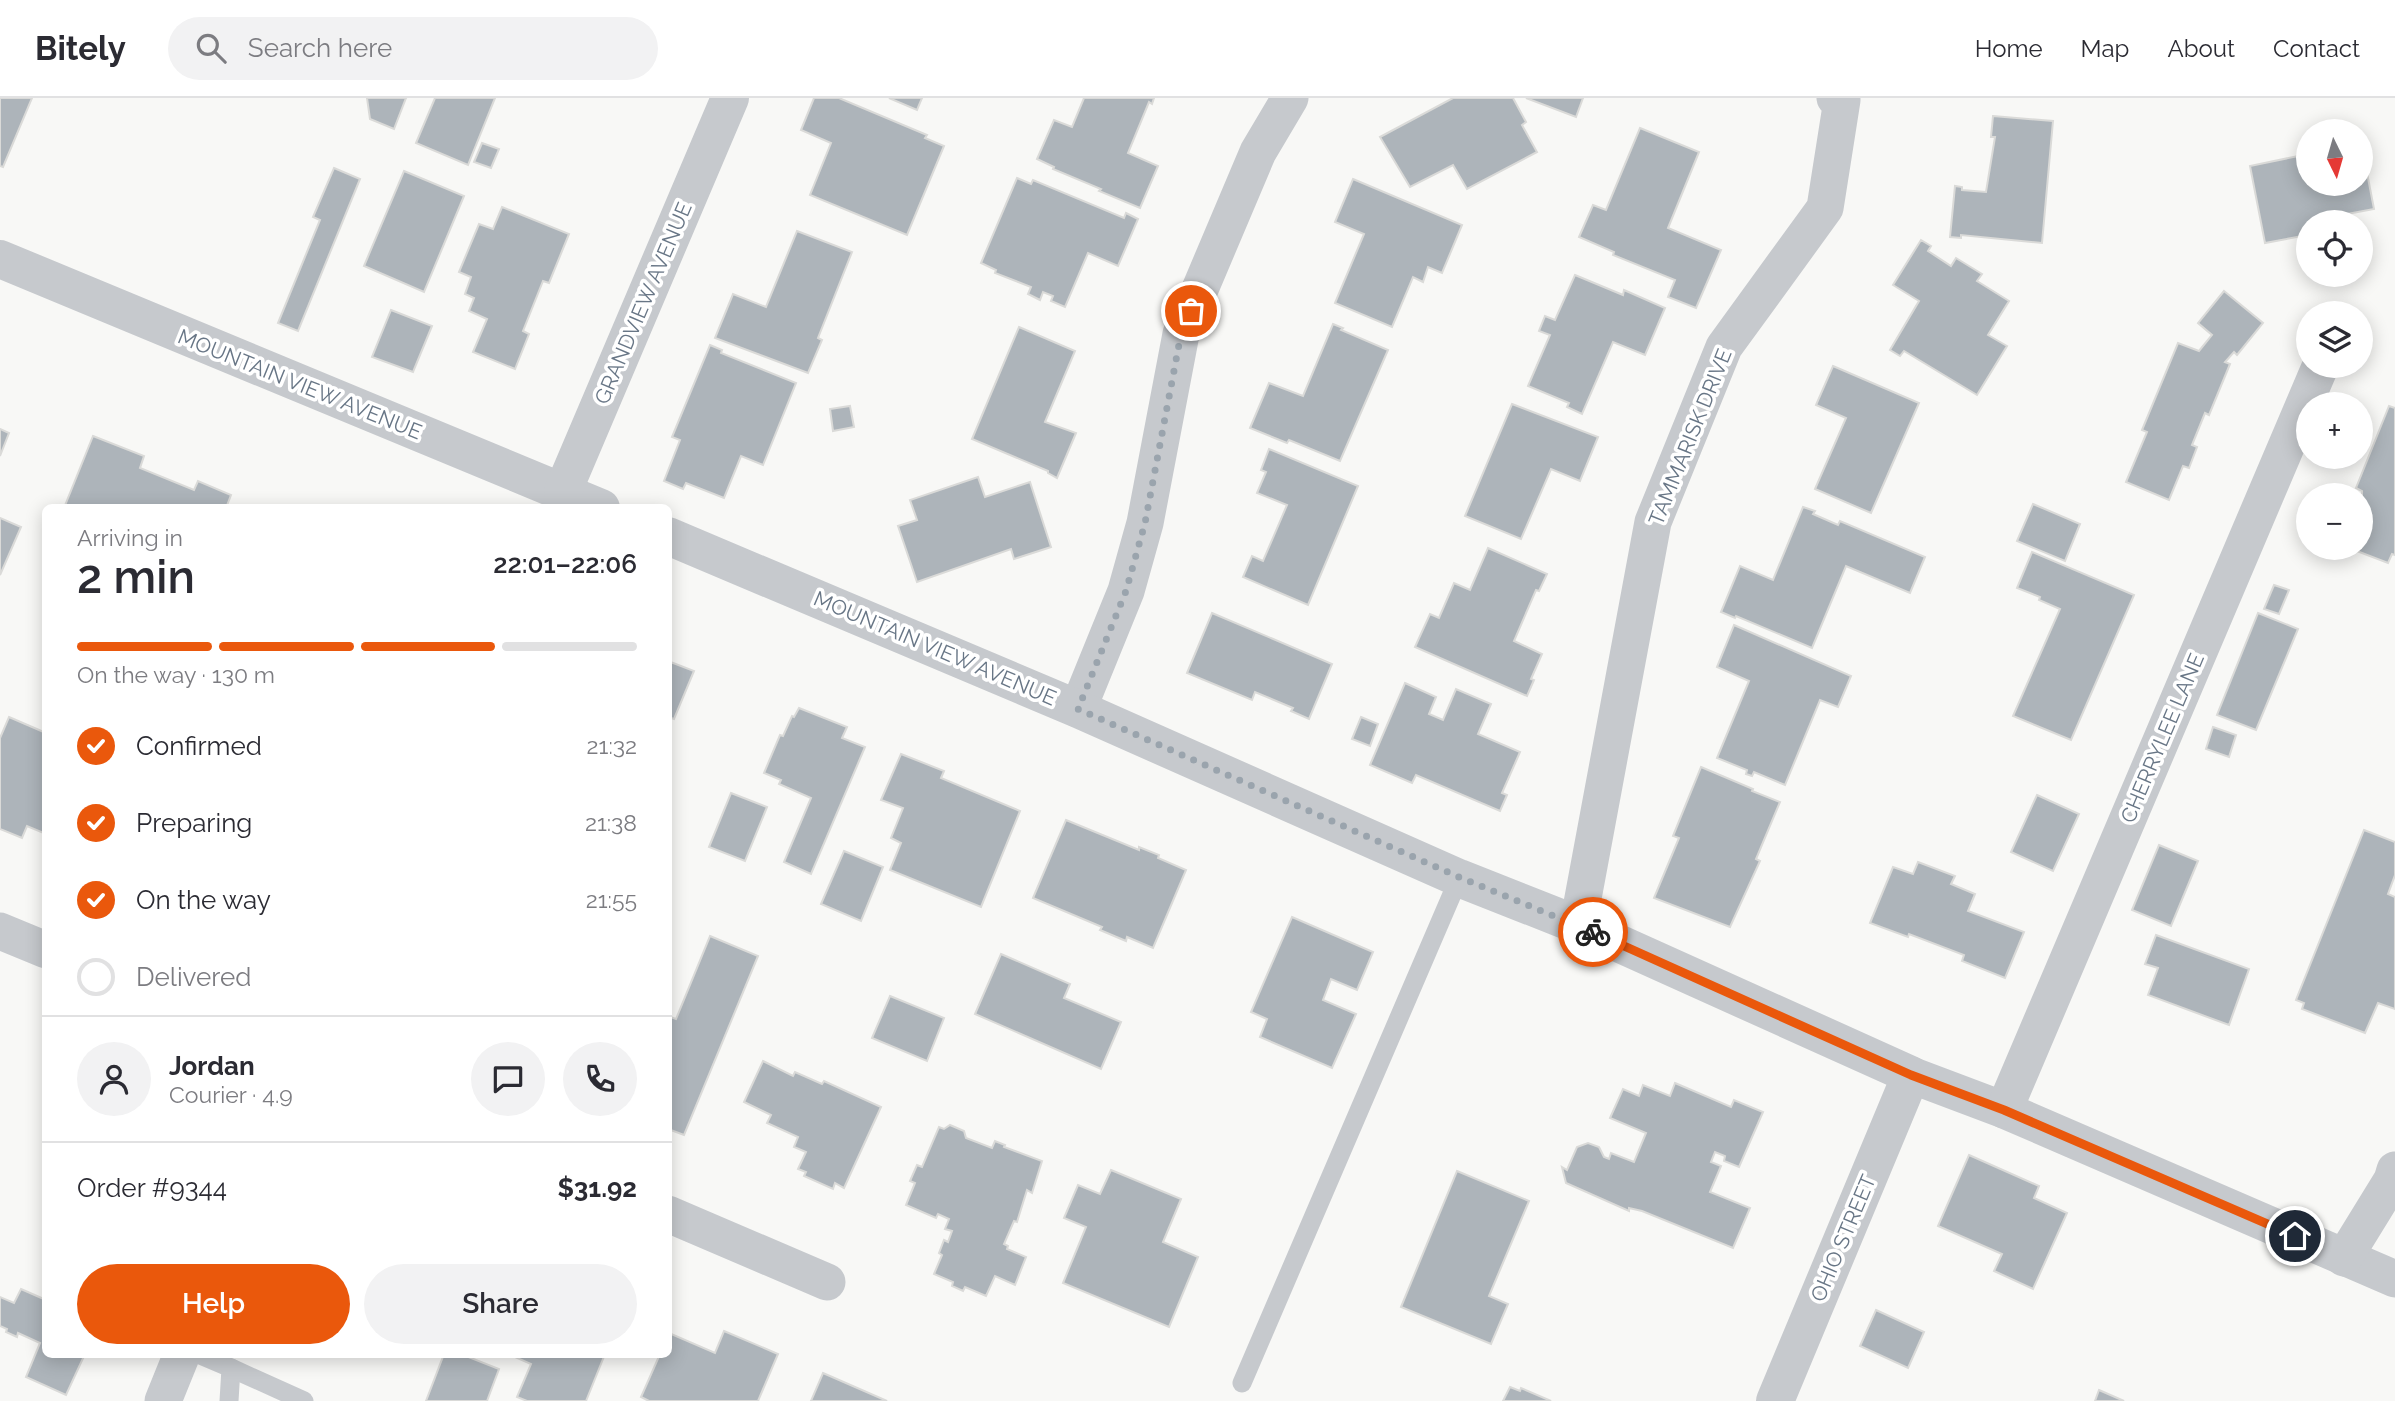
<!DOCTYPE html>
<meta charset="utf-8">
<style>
body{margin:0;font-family:Raleway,sans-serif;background:#f2f2f3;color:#2b2b33;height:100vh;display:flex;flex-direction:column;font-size:26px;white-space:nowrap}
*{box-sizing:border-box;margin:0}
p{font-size:23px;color:#7c7c81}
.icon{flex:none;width:38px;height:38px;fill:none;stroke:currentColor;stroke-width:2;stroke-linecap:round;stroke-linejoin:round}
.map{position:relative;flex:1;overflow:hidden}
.drawer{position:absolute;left:42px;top:406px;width:630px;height:854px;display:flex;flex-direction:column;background:#fff;border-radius:10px;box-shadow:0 4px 18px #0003}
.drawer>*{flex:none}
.needle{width:46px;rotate:175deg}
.tools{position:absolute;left:2296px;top:21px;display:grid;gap:14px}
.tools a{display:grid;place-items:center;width:77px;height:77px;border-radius:50%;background:#fff;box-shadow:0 4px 18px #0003;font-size:35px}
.pin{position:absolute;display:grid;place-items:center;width:60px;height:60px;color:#fff;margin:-30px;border:4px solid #fff;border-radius:50%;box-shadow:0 2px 7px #0007}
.courier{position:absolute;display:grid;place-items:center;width:70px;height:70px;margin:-35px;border:5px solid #ea580c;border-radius:50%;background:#fff;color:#222;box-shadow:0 2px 9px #0007}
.summary em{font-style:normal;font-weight:600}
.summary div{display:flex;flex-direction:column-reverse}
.summary{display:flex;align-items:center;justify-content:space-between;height:119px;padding:0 35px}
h1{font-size:46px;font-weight:600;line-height:52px}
.bar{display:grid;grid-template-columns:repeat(4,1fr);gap:10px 7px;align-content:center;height:84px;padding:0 35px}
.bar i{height:9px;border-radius:5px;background:#e1e1e2}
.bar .active{background:#ea580c}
.bar p{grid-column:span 4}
.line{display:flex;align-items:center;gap:18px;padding:0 35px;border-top:2px solid #e1e1e2}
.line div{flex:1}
.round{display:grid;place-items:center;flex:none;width:74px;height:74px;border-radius:37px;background:#f2f2f3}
ol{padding:0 35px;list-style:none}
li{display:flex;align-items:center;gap:21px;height:77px}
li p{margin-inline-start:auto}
li .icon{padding:7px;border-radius:50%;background:#ea580c;color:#fff;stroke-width:4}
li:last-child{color:#7c7c81}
li i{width:38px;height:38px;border:4px solid #e1e1e2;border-radius:50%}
.action{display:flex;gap:14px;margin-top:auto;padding:14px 35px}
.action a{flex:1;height:80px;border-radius:42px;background:#ea580c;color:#fff;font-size:28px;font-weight:600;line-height:80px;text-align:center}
.action a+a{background:#f2f2f3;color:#2b2b33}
header{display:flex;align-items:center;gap:42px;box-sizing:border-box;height:98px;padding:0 35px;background:#fff;border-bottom:2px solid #e1e1e2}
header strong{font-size:33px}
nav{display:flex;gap:38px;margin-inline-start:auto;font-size:24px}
.search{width:490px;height:63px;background:#f2f2f3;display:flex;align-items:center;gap:18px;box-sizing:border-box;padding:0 24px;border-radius:38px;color:#7c7c81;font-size:26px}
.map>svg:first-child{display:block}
</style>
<header>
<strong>Bitely</strong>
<div class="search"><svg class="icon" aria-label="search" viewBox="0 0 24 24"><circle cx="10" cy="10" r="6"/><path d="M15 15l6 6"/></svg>Search here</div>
<nav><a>Home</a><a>Map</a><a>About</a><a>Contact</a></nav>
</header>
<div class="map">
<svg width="2395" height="1303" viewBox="0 0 2395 1303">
<rect width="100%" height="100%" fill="#f8f8f6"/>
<g fill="#adb4ba" stroke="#dadad8" stroke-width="2">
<path d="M 0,0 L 32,0 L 3,69 L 0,68 Z"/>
<path d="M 367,0 L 406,0 L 394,31 L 370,21 Z"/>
<path d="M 435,0 L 495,0 L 468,67 L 416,45 Z"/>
<path d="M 814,0 L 839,0 L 927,37 L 925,40 L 944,48 L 907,137 L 810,97 L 831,45 L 801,32 Z"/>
<path d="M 889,0 L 922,0 L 917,12 Z"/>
<path d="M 1084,0 L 1154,0 L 1152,6 L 1149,4 L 1128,55 L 1158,68 L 1140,110 L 1099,93 L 1101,91 L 1053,71 L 1054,69 L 1037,61 L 1054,22 L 1072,29 Z"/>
<path d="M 1453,0 L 1513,0 L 1526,24 L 1522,27 L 1537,54 L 1467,91 L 1453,67 L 1410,89 L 1380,39 Z"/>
<path d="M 1526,0 L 1583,0 L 1576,19 Z"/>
<path d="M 1993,18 L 2053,23 L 2042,145 L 1961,137 L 1961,140 L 1950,139 L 1955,88 L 1962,89 L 1962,92 L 1986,94 L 1995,39 L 1991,39 Z"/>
<path d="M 1640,30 L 1699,54 L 1668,130 L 1721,152 L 1696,210 L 1668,199 L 1675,182 L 1613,157 L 1614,154 L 1579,139 L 1593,107 L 1606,112 Z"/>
<path d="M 482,45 L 499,51 L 491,70 L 474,64 Z"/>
<path d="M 2308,56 L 2308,86 L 2361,86 L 2361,59 L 2364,59 L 2374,111 L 2310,123 L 2308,124 L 2308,137 L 2265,145 L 2250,68 Z"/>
<path d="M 334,70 L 360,81 L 298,233 L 278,225 L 320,122 L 313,119 Z"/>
<path d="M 404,73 L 464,98 L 424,194 L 364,168 Z"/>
<path d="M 1017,80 L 1031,86 L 1033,82 L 1124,120 L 1126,115 L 1138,121 L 1118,168 L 1088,155 L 1065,209 L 1051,203 L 1053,198 L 1043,194 L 1040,202 L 1028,196 L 1031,189 L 995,175 L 996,172 L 981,165 Z"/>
<path d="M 1353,81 L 1462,127 L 1442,175 L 1428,169 L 1423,184 L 1413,179 L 1392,229 L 1335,205 L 1364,136 L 1335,124 Z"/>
<path d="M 502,109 L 569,136 L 549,185 L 543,183 L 523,233 L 529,236 L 515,271 L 473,254 L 487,221 L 469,213 L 474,200 L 465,196 L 471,179 L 459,174 L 479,126 L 493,131 Z"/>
<path d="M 797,133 L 852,154 L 818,240 L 822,242 L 808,275 L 715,240 L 733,196 L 766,209 Z"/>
<path d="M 1921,142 L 1931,148 L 1928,153 L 1951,168 L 1956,160 L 1982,176 L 1977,183 L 2009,203 L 1988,237 L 2007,248 L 1977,297 L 1904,253 L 1900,258 L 1890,252 L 1919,203 L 1893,187 Z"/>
<path d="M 1575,177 L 1623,197 L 1624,192 L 1665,210 L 1645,257 L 1613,244 L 1582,316 L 1567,309 L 1569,305 L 1528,288 L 1550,237 L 1539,233 L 1545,218 L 1555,222 Z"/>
<path d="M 2224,193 L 2263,225 L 2237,257 L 2234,254 L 2225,264 L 2230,266 L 2209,317 L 2205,315 L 2192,347 L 2197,349 L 2189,370 L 2183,368 L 2169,402 L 2126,384 L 2147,334 L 2142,332 L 2178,245 L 2199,253 L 2212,237 L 2198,225 Z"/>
<path d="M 391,212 L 432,228 L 413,274 L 372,259 Z"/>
<path d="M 1333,226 L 1343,230 L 1341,232 L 1388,252 L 1340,363 L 1289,342 L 1287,345 L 1250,330 L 1269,285 L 1303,298 Z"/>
<path d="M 1019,229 L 1075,253 L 1045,324 L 1076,335 L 1057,380 L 1048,375 L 1048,373 L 972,341 Z"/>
<path d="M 710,247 L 722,252 L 721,255 L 796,285 L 763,367 L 741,358 L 724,400 L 686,385 L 683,391 L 664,383 L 680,342 L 672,339 Z"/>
<path d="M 1833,268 L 1919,305 L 1871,415 L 1815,391 L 1846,320 L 1816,307 Z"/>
<path d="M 1512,306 L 1598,339 L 1580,383 L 1551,371 L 1521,441 L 1465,418 Z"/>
<path d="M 850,308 L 854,329 L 833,333 L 830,311 Z"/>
<path d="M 2389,308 L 2395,310 L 2395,457 L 2392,456 L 2388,465 L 2349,450 L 2361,450 L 2362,393 L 2356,390 Z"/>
<path d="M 0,331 L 9,335 L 0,358 Z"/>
<path d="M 93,338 L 144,358 L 140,370 L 194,392 L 198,383 L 231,397 L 226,410 L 64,410 Z"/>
<path d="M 1269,351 L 1358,388 L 1308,507 L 1243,479 L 1252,458 L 1263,463 L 1287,407 L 1257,395 L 1266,374 L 1261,372 Z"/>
<path d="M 978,379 L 985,399 L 1030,384 L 1051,449 L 1014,461 L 1011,451 L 917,484 L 898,428 L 917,422 L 910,402 Z"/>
<path d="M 2033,406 L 2080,426 L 2065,463 L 2017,443 Z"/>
<path d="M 1803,409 L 1815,413 L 1813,416 L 1838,427 L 1840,423 L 1925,459 L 1910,495 L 1846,468 L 1812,550 L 1736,518 L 1735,520 L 1721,514 L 1740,468 L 1773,482 Z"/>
<path d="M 0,420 L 21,429 L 0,477 Z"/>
<path d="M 1488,450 L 1547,476 L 1539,493 L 1536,492 L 1514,543 L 1542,556 L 1531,581 L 1534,582 L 1527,598 L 1415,549 L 1430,516 L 1439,520 L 1454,485 L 1470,492 Z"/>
<path d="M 2032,454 L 2134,497 L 2071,642 L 2013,618 L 2060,511 L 2039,502 L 2040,499 L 2017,490 Z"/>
<path d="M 2274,487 L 2289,492 L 2279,516 L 2264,511 Z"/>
<path d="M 1212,515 L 1332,566 L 1309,621 L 1291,613 L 1293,610 L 1255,594 L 1252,602 L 1187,575 Z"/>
<path d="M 2258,515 L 2298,531 L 2256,632 L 2217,617 Z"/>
<path d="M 1734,527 L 1851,578 L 1838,609 L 1820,602 L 1785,687 L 1754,674 L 1752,678 L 1746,676 L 1747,672 L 1717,660 L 1749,583 L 1717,569 Z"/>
<path d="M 668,563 L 694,573 L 674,621 L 668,619 Z"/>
<path d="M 1405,585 L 1436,599 L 1429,616 L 1443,622 L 1456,591 L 1491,606 L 1478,636 L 1520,654 L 1502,695 L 1507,697 L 1500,713 L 1416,677 L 1412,685 L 1370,667 Z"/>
<path d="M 799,610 L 847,629 L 842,640 L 865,649 L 811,776 L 784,764 L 811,700 L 779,686 L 781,682 L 764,675 L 780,637 L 783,638 L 792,618 L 794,619 Z"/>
<path d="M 9,619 L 46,635 L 46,736 L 27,728 L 22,740 L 0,731 L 0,640 Z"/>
<path d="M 1361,619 L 1378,626 L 1370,648 L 1352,641 Z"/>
<path d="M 2213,629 L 2236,637 L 2229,659 L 2206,651 Z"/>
<path d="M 901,656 L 944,673 L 941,680 L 1020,713 L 981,809 L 890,772 L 901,745 L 891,740 L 903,710 L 881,702 Z"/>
<path d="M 1701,669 L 1753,691 L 1752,693 L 1780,704 L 1756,761 L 1760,763 L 1730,829 L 1654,800 L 1679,740 L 1673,738 Z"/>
<path d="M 731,695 L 767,709 L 745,763 L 709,749 Z"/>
<path d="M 2037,697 L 2079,716 L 2053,773 L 2011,754 Z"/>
<path d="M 1066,722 L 1139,752 L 1139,749 L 1159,757 L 1158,760 L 1186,772 L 1153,850 L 1127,839 L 1126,843 L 1100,832 L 1102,829 L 1033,800 Z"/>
<path d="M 2364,732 L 2395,744 L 2395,777 L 2388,796 L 2395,799 L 2395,911 L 2378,905 L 2365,935 L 2302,911 L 2304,905 L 2296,902 Z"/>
<path d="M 2159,747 L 2198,763 L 2171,828 L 2132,812 Z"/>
<path d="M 844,753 L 883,769 L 861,823 L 821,806 Z"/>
<path d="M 1918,764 L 1955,778 L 1951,786 L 1975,796 L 1968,813 L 2024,834 L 2005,880 L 1962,863 L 1964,857 L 1909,836 L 1908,839 L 1870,825 L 1893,769 L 1913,776 Z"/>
<path d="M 1292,819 L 1373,854 L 1357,892 L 1331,881 L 1323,902 L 1356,916 L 1332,970 L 1260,939 L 1267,921 L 1251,914 Z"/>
<path d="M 2156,837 L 2249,871 L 2229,927 L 2148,897 L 2158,870 L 2145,866 Z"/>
<path d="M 710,838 L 758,858 L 684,1037 L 668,1031 L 668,918 L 676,921 Z"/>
<path d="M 1001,856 L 1070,886 L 1064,900 L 1121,924 L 1101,971 L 975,916 Z"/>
<path d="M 890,898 L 944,920 L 927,963 L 872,940 Z"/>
<path d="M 763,963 L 793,978 L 795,974 L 822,986 L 824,983 L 881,1009 L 844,1090 L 835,1085 L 833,1091 L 804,1078 L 806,1074 L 798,1071 L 806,1054 L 794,1049 L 798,1039 L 767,1025 L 771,1017 L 744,1004 Z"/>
<path d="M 1675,985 L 1731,1009 L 1734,1002 L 1763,1014 L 1739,1069 L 1724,1063 L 1725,1058 L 1715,1054 L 1711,1064 L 1721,1068 L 1710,1094 L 1750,1110 L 1733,1150 L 1642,1113 L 1629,1110 L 1629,1113 L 1566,1085 L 1562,1069 L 1567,1072 L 1577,1049 L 1588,1045 L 1599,1049 L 1604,1059 L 1609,1061 L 1611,1055 L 1634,1064 L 1646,1035 L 1610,1020 L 1623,991 L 1639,998 L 1643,987 L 1670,998 Z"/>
<path d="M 950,1027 L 964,1033 L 966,1040 L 992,1050 L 995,1043 L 1005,1047 L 1004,1049 L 1042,1063 L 1032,1095 L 1027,1092 L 1017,1124 L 1014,1123 L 1004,1146 L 1008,1148 L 1007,1151 L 1026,1159 L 1015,1187 L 995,1178 L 986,1198 L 965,1189 L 963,1193 L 952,1188 L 953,1184 L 934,1176 L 942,1157 L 939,1155 L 944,1142 L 948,1144 L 952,1133 L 945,1131 L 949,1121 L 938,1116 L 936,1120 L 906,1107 L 915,1085 L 910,1083 L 917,1067 L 922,1069 L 939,1029 L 944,1031 Z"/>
<path d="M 1969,1057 L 2039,1088 L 2034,1100 L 2067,1115 L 2033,1191 L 1994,1173 L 2002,1156 L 1938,1128 Z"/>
<path d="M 1111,1072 L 1181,1101 L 1163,1144 L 1198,1159 L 1169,1229 L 1063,1185 L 1086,1129 L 1064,1120 L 1078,1087 L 1100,1096 Z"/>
<path d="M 1457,1073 L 1529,1103 L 1489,1198 L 1508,1206 L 1491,1246 L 1401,1209 Z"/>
<path d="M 21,1191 L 46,1202 L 46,1256 L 85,1256 L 66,1297 L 26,1279 L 40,1245 L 18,1235 L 17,1239 L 6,1234 L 7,1231 L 0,1228 L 0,1199 L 14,1205 Z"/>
<path d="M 1876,1212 L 1924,1234 L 1908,1270 L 1860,1248 Z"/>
<path d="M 724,1233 L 778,1256 L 758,1303 L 649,1303 L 641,1299 L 660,1256 L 668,1256 L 669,1235 L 715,1255 Z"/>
<path d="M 444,1256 L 461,1256 L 499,1271 L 487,1303 L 426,1303 Z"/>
<path d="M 508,1256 L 605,1256 L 586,1303 L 527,1303 L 517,1299 L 531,1266 Z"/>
<path d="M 823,1275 L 887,1303 L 811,1303 Z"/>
<path d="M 1510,1289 L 1520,1293 L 1521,1290 L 1551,1303 L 1503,1303 Z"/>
<path d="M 2099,1292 L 2124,1303 L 2095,1303 Z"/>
</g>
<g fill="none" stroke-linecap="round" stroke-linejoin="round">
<g stroke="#c6c9cd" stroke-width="19">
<path d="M 198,1256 L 231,1270 L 229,1303"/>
<path d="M 231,1270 L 304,1303"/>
<path d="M 1242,1285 L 1459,780"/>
</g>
<g stroke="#c6c9cd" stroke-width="37">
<path d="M 1078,611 L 1126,493 L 1145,425 L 1181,236 L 1258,54 L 1290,0"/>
<path d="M 1578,827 L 1653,424 L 1724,249 L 1825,110 L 1842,2 L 1835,0"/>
<path d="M 0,833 L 46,852"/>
<path d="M 1911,977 L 2004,1012 L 2395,1181"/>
<path d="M 2004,1012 L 2320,269"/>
<path d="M 668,1116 L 827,1184"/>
<path d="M 2344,1160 L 2392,1082 L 2395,1072"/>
<path d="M 163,1303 L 182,1256"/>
</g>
<g stroke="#c6c9cd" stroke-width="38">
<path d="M 0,161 L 601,410"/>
<path d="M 563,393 L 730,0"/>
<path d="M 668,438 L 1078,611 L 1459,780 L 1578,827 L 1911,977 L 1775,1303"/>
</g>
</g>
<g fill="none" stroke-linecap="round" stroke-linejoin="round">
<path stroke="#9aa4ad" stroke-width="7" stroke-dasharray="0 12.6" d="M 1191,213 L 1181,236 L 1145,425 L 1126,493 L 1078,611 L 1459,779 L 1593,834"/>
<path stroke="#ea580c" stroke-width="9" d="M 1593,834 L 1911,977 L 2004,1012 L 2295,1138"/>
</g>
<g text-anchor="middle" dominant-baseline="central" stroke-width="7" stroke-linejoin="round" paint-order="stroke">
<g font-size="21" fill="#687686" stroke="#fff">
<text transform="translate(643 205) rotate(-67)">GRANDVIEW AVENUE</text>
<text transform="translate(300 286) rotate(22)">MOUNTAIN VIEW AVENUE</text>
<text transform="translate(1690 339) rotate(-68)">TAMMARISK DRIVE</text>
<text transform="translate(935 550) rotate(23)">MOUNTAIN VIEW AVENUE</text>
<text transform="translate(2162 640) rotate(-67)">CHERRYLEE LANE</text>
<text transform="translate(1843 1140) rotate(-67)">OHIO STREET</text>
</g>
</g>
</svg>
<div class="tools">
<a><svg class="needle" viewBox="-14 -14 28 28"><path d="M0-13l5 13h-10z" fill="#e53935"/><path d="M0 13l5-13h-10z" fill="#7c7c81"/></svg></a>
<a><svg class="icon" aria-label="locate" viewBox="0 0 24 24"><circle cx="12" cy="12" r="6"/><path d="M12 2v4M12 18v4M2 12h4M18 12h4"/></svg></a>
<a><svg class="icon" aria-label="layers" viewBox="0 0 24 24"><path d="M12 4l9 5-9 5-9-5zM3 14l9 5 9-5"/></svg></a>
<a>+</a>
<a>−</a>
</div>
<div class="pin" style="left:1191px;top:213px;background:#ea580c"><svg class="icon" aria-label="bag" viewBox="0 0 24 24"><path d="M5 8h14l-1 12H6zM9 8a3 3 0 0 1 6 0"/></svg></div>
<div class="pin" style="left:2295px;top:1138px;background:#1f2937"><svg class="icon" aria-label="home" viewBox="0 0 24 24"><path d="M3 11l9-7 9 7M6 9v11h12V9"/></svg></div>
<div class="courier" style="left:1593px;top:834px"><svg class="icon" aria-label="bike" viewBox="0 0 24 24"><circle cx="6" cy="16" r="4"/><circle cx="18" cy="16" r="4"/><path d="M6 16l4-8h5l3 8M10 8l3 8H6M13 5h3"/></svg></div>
<section class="drawer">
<div class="summary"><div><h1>2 min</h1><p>Arriving in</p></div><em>22:01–22:06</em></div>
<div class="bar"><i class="active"></i><i class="active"></i><i class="active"></i><i></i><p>On the way · 130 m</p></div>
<ol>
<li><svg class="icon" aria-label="check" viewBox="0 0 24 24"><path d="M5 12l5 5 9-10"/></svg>Confirmed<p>21:32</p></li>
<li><svg class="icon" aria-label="check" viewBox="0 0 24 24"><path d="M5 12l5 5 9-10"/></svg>Preparing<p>21:38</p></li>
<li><svg class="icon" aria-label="check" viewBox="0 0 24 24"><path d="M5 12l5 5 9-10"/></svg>On the way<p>21:55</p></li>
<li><i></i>Delivered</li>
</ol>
<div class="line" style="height:126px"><a class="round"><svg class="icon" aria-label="person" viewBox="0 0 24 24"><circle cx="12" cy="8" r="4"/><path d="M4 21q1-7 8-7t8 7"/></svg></a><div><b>Jordan</b><p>Courier · 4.9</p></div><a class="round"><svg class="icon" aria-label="chat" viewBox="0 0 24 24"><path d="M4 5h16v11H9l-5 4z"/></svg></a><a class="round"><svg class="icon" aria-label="phone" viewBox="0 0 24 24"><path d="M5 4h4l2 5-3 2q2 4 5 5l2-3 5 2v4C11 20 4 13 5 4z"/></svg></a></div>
<div class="line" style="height:91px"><div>Order #9344</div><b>$31.92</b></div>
<div class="action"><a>Help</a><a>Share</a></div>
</section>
</div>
